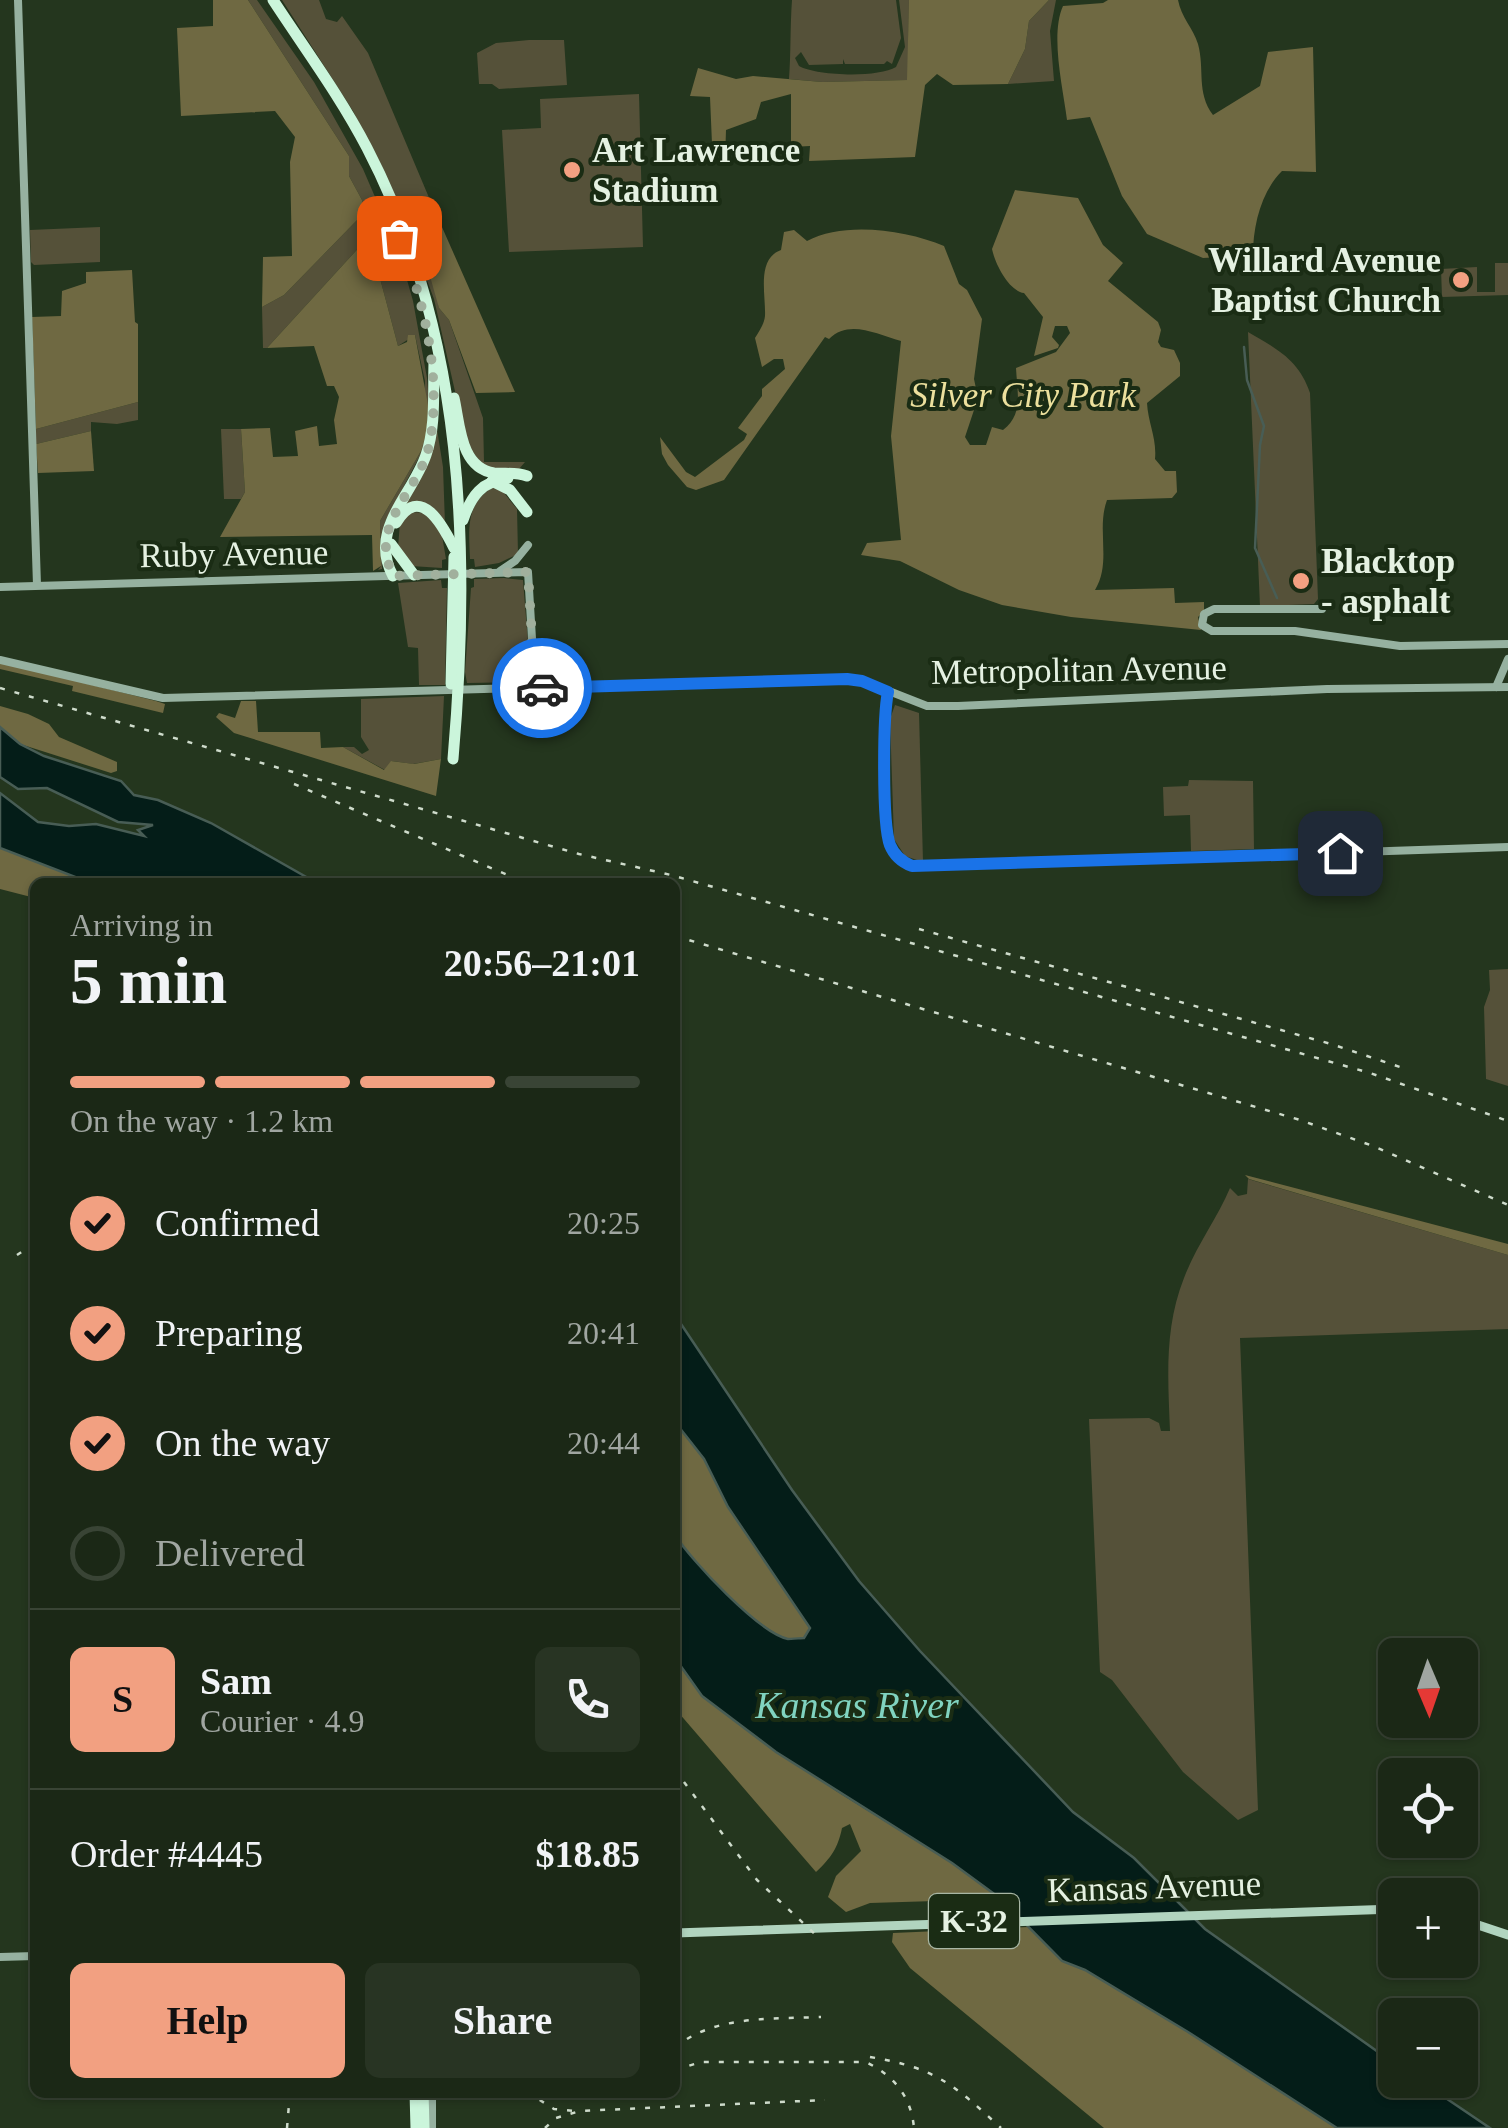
<!DOCTYPE html>
<meta charset="utf-8">
<style>
body{margin:0;font-family:Georgia,serif;background:#283423;color:#f1f3f6;height:100vh;display:flex;flex-direction:column;font-size:38px;white-space:nowrap}
*{box-sizing:border-box;margin:0}
p{font-size:32px;color:#a0a6a1}
.icon{flex:none;width:55px;height:55px;fill:none;stroke:currentColor;stroke-width:2;stroke-linecap:round;stroke-linejoin:round}
.map{position:relative;flex:1;overflow:hidden}
.sheet{position:absolute;left:30px;top:878px;width:650px;height:1220px;display:flex;flex-direction:column;background:#1b2816;border-radius:15px;box-shadow:0 2px 8px #0004,0 0 0 2px #394435}
.sheet>*{flex:none}
.needle{width:65px;rotate:178deg}
.buttons{position:absolute;left:1378px;top:1638px;display:grid;gap:20px}
.buttons a{display:grid;place-items:center;width:100px;height:100px;border-radius:15px;background:#1b2816;box-shadow:0 2px 8px #0004,0 0 0 2px #394435;font-size:50px}
.pin{position:absolute;display:grid;place-items:center;width:85px;height:85px;color:#fff;margin:-42px;border-radius:20px;box-shadow:0 5px 15px #0006}
.courier{position:absolute;display:grid;place-items:center;width:100px;height:100px;margin:-50px;border:8px solid #1a73e8;border-radius:50%;background:#fff;color:#222;box-shadow:0 2px 12px #0007}
.overview em{font-style:normal;font-weight:800}
.overview div{display:flex;flex-direction:column-reverse}
.overview{display:flex;align-items:center;justify-content:space-between;height:170px;padding:0 40px}
h1{font-size:65px;font-weight:800;line-height:75px}
.bar{display:grid;grid-template-columns:repeat(4,1fr);gap:15px 10px;align-content:center;height:120px;padding:0 40px}
.bar i{height:12px;border-radius:8px;background:#394435}
.bar .current{background:#f2a081}
.bar p{grid-column:span 4}
.line{display:flex;align-items:center;gap:25px;padding:0 40px;border-top:2px solid #394435}
.line div{flex:1}
.round{display:grid;place-items:center;flex:none;width:105px;height:105px;border-radius:15px;background:#283423}
ol{padding:0 40px;list-style:none}
li{display:flex;align-items:center;gap:30px;height:110px}
li p{margin-inline-start:auto}
li .icon{padding:10px;border-radius:50%;background:#f2a081;color:#111;stroke-width:4}
li:last-child{color:#a0a6a1}
li i{width:55px;height:55px;border:5px solid #394435;border-radius:50%}
.cta{display:flex;gap:20px;margin-top:auto;padding:20px 40px}
.cta a{flex:1;height:115px;border-radius:15px;background:#f2a081;color:#111;font-size:40px;font-weight:800;line-height:115px;text-align:center}
.cta a+a{background:#283423;color:#f1f3f6}
.map>svg:first-child{display:block}
</style>
<div class="map">
<svg width="1508" height="2128" viewBox="0 0 1508 2128">
<rect width="100%" height="100%" fill="#24361e"/>
<g fill="#555139">
<path d="M 248,0 L 257,0 L 314,82 L 363,169 L 400,255 L 413,301 L 427,378 L 430,415 L 424,448 L 385,522 L 382,569 L 378,570 L 381,566 L 380,521 L 421,451 L 425,381 L 415,335 L 398,346 L 377,267 L 376,250 L 364,242 L 267,348 L 263,348 L 262,307 L 284,295 L 363,214 L 362,200 L 349,176 L 349,156 Z"/>
<path d="M 282,0 L 319,0 L 326,19 L 337,22 L 342,16 L 368,53 L 430,200 L 425,204 L 439,308 L 449,320 L 483,418 L 484,462 L 525,462 L 519,469 L 497,470 L 483,466 L 467,444 L 434,299 L 397,200 L 353,111 Z"/>
<path d="M 792,0 L 896,0 L 901,38 L 892,64 L 887,61 L 884,64 L 845,64 L 843,59 L 843,64 L 809,65 L 801,52 L 795,58 L 799,66 C 817,76 878,78 896,67 L 905,47 L 899,0 L 909,0 L 908,80 L 822,82 L 789,79 C 791,53 790,28 792,0 Z"/>
<path d="M 1049,0 L 1056,0 L 1050,31 L 1054,81 L 1008,84 L 1025,49 L 1029,21 Z"/>
<path d="M 529,40 L 564,40 L 567,85 L 499,89 L 492,84 L 479,84 L 477,53 L 496,43 Z"/>
<path d="M 639,94 L 643,247 L 509,252 L 502,130 L 541,128 L 540,99 Z"/>
<path d="M 100,227 L 100,262 L 34,265 L 31,262 L 30,230 Z"/>
<path d="M 1495,263 L 1508,263 L 1508,295 L 1442,297 L 1441,269 L 1477,267 L 1477,292 L 1495,292 Z"/>
<path d="M 1248,332 C 1277,349 1299,360 1310,393 L 1318,599 L 1314,604 L 1260,606 Z"/>
<path d="M 138,402 L 138,420 L 117,424 L 91,422 L 91,431 L 36,444 L 36,429 Z"/>
<path d="M 436,423 L 443,467 L 445,524 L 438,514 L 401,510 Z"/>
<path d="M 221,429 L 241,429 L 245,492 L 241,499 L 224,499 Z"/>
<path d="M 492,488 L 500,488 L 517,509 L 518,554 L 499,563 L 475,567 L 474,559 L 470,559 C 469,531 465,504 492,488 Z"/>
<path d="M 411,512 L 426,513 L 441,530 L 446,559 L 442,560 L 442,568 L 411,566 L 398,547 L 400,523 Z"/>
<path d="M 504,578 L 523,580 L 531,679 L 528,682 L 467,683 L 465,672 L 471,588 L 474,587 L 474,579 Z"/>
<path d="M 441,580 L 442,588 L 447,588 L 445,685 L 419,685 L 418,648 L 408,647 L 398,583 Z"/>
<path d="M 444,696 L 441,759 L 413,764 L 392,761 L 385,770 L 343,747 L 354,747 L 362,754 L 369,750 L 361,737 L 361,699 Z"/>
<path d="M 895,705 L 919,713 L 923,862 L 905,856 L 894,839 L 890,719 Z"/>
<path d="M 1189,780 L 1253,781 L 1254,849 L 1191,851 L 1190,815 L 1164,816 L 1163,787 L 1188,786 Z"/>
<path d="M 1508,969 L 1508,1086 L 1486,1079 L 1484,1007 L 1490,990 L 1489,970 Z"/>
<path d="M 1248,1179 L 1508,1255 L 1508,1329 L 1240,1338 L 1258,1810 L 1238,1820 L 1183,1772 L 1112,1680 L 1100,1672 L 1089,1419 L 1149,1418 L 1159,1423 L 1161,1431 L 1170,1431 C 1168,1379 1164,1328 1184,1278 C 1196,1246 1217,1219 1230,1188 L 1238,1196 L 1247,1194 Z"/>
</g>
<g fill="#6f6942">
<path d="M 213,0 L 248,0 L 349,156 L 349,176 L 362,200 L 363,214 L 284,295 L 262,307 L 263,257 L 292,256 L 290,162 L 295,137 L 275,111 L 181,116 L 177,28 L 213,26 Z"/>
<path d="M 909,0 L 1049,0 L 1029,21 L 1025,49 L 1008,84 L 953,85 L 937,74 L 925,85 L 915,157 L 809,161 L 810,146 L 791,147 L 791,94 L 761,102 L 756,119 L 726,130 L 725,161 L 693,163 L 693,149 L 712,144 L 710,97 L 690,96 L 698,68 L 736,79 L 753,76 L 822,82 L 907,80 Z"/>
<path d="M 1108,0 L 1178,0 C 1181,17 1193,28 1198,44 C 1205,70 1196,92 1213,115 L 1260,86 L 1268,52 L 1313,47 L 1316,172 L 1282,171 C 1261,192 1253,226 1253,255 L 1203,258 L 1147,234 L 1122,196 L 1090,117 L 1067,120 C 1063,88 1050,35 1063,6 L 1103,3 Z"/>
<path d="M 1015,190 L 1078,198 L 1103,245 L 1123,263 L 1108,281 L 1158,322 L 1161,330 L 1158,342 L 1161,347 L 1174,350 L 1180,363 L 1180,376 L 1147,403 C 1148,423 1157,438 1155,459 L 1165,471 L 1176,471 L 1177,492 L 1172,498 L 1107,500 C 1096,530 1112,562 1095,590 L 1174,588 L 1175,603 L 1204,602 L 1204,611 L 1198,617 L 1201,630 L 1071,617 L 1002,605 L 959,590 L 900,561 L 861,555 L 867,543 L 901,540 L 891,436 L 901,341 C 876,334 849,319 829,339 L 825,337 L 724,480 L 696,490 L 687,487 L 668,465 L 662,454 L 660,437 L 686,472 L 695,477 L 744,440 L 747,434 L 738,428 L 762,396 L 762,389 L 785,369 L 783,359 L 774,359 L 762,367 L 755,338 C 759,331 764,325 765,316 C 766,295 756,259 781,250 L 784,232 L 794,230 L 807,241 C 844,221 906,230 944,246 L 959,284 L 967,290 L 982,319 L 974,379 L 978,398 L 965,437 L 970,445 L 986,445 L 992,427 L 1003,430 C 1024,414 1017,391 1016,368 L 1056,352 L 1070,333 L 1067,326 L 1055,326 L 1052,337 L 1059,345 L 1058,348 L 1034,356 L 1043,317 L 1024,293 C 1009,291 995,264 992,249 Z"/>
<path d="M 430,200 L 515,392 L 476,393 L 449,320 L 439,308 L 424,255 L 424,244 L 431,233 L 424,209 Z"/>
<path d="M 364,242 L 376,250 L 377,267 L 398,346 L 407,342 L 408,335 L 415,335 L 428,405 L 427,431 L 421,451 L 380,521 L 381,566 L 373,571 L 372,535 L 220,537 L 245,492 L 241,429 L 270,428 L 273,457 L 298,456 L 295,431 L 317,426 L 319,446 L 337,444 L 334,420 L 339,397 L 334,386 L 327,386 L 314,346 L 267,348 Z"/>
<path d="M 132,270 L 135,322 L 138,324 L 138,402 L 36,429 L 32,317 L 61,316 L 62,291 L 86,283 L 86,272 Z"/>
<path d="M 91,431 L 94,471 L 38,473 L 36,444 Z"/>
<path d="M 0,662 L 156,701 L 165,704 L 163,713 L 72,691 L 73,686 L 0,669 Z"/>
<path d="M 241,701 L 256,701 L 258,732 L 320,732 L 321,748 L 343,747 L 384,770 L 391,761 L 414,764 L 441,759 L 436,796 L 234,733 L 216,717 L 219,713 L 235,718 Z"/>
<path d="M 0,706 L 28,714 L 49,724 L 59,737 L 117,762 L 117,771 L 111,773 L 20,744 L 0,727 Z"/>
<path d="M 0,848 L 88,882 L 35,882 L 35,898 L 0,889 Z"/>
<path d="M 1245,1175 L 1508,1244 L 1508,1255 L 1249,1179 Z"/>
<path d="M 675,1422 L 704,1459 L 728,1507 L 810,1628 L 805,1638 C 804,1638 789,1639 789,1639 C 760,1633 691,1560 675,1535 Z"/>
<path d="M 675,1660 L 702,1696 L 836,1791 L 952,1863 L 1001,1899 L 870,1903 L 846,1912 L 828,1897 L 836,1876 L 861,1851 L 850,1824 L 842,1828 C 838,1848 831,1858 816,1872 L 678,1712 Z"/>
<path d="M 1029,1927 L 1062,1961 L 1085,1970 L 1188,2032 L 1337,2128 L 1104,2128 L 910,1968 L 892,1942 L 893,1933 Z"/>
</g>
<g fill="#041d18" stroke="#485d55" stroke-width="2.5">
<path d="M 0,727 L 20,744 L 44,756 L 121,781 L 134,795 L 158,800 L 211,823 L 315,882 L 88,882 L 0,848 L 0,793 L 38,822 L 69,826 L 96,824 L 144,836 L 138,830 L 153,825 L 118,822 L 47,788 L 18,789 L 0,777 Z"/>
<path d="M 675,1315 L 792,1490 L 859,1581 L 920,1651 L 1073,1812 L 1134,1858 L 1205,1929 L 1395,2064 L 1395,2080 L 1419,2080 L 1490,2128 L 1337,2128 L 1188,2032 L 1085,1970 L 1062,1961 L 1001,1899 L 952,1863 L 776,1752 L 702,1696 L 675,1658 L 675,1535 C 691,1560 759,1633 788,1639 C 790,1639 803,1638 804,1638 L 810,1628 L 728,1507 L 704,1459 L 675,1422 Z"/>
</g>
<g fill="none" stroke-linecap="round" stroke-linejoin="round">
<path stroke="#485d55" stroke-width="2.5" d="M 1244,347 L 1247,380 L 1264,426 L 1260,445 L 1255,548 L 1277,598"/>
<g stroke="#96b1a0" stroke-width="8">
<path d="M 18,0 L 37,585"/>
<path d="M 500,571 L 515,561 L 528,545"/>
<path d="M 0,587 L 528,572 L 535,689"/>
<path d="M 1322,609 L 1214,609 L 1204,614 L 1202,625 L 1212,631 L 1295,631 L 1400,646 L 1508,644"/>
<path d="M 0,660 L 163,698 L 847,679 L 871,684 L 927,706 L 958,706 L 1327,689 L 1508,687"/>
<path d="M 1496,687 L 1508,659"/>
<path d="M 888,692 C 883,716 882,823 890,845 C 894,855 902,862 912,867 L 1508,847"/>
<path d="M 0,1957 L 35,1956"/>
<path d="M 432,2092 L 432,2128"/>
</g>
<g stroke="#b1d4bf" stroke-width="9">
<path d="M 1460,1919 L 1508,1935"/>
<path d="M 675,1933 L 1395,1909"/>
</g>
<g stroke="#cbf5db" stroke-width="11">
<path d="M 273,0 C 305,49 340,96 367,148 C 465,336 471,553 453,759"/>
<path d="M 454,398 C 460,424 460,468 494,473 C 506,474 516,472 527,476"/>
<path d="M 492,481 L 510,490 L 527,512"/>
<path d="M 463,520 C 471,496 482,481 508,478"/>
<path d="M 396,523 C 420,482 443,526 454,548"/>
<path d="M 391,544 L 414,575"/>
<path d="M 393,576 C 368,530 412,496 426,455 C 436,426 433,393 434,363"/>
<path d="M 451,684 L 454,557"/>
<path d="M 415,2092 L 416,2128"/>
<path d="M 423,2092 L 424,2128"/>
</g>
<g stroke="#cedbcb" stroke-width="2.5" stroke-dasharray="5 10" stroke-linecap="butt">
<path d="M 0,688 L 579,854 L 671,875 L 1370,1073 L 1508,1121"/>
<path d="M 294,784 L 524,882"/>
<path d="M 919,929 L 1331,1044 L 1409,1070"/>
<path d="M 675,936 L 1300,1120 L 1373,1146 L 1508,1205"/>
<path d="M 17,1255 L 35,1243"/>
<path d="M 675,1770 L 757,1880 L 817,1936"/>
<path d="M 675,2048 C 712,2015 774,2019 821,2017"/>
<path d="M 870,2057 C 936,2068 953,2084 1001,2128"/>
<path d="M 675,2070 L 701,2062 L 866,2062 C 894,2076 911,2096 914,2128"/>
<path d="M 527,2092 L 554,2109 L 575,2111"/>
<path d="M 287,2128 L 290,2092"/>
<path d="M 545,2128 L 556,2118 L 580,2111 L 825,2100"/>
</g>
</g>
<g fill="none" stroke-linecap="round" stroke-linejoin="round">
<path stroke="#a1b09d" stroke-width="10" stroke-dasharray="0 18" d="M 399,238 C 422,296 437,356 433,419 C 432,431 430,445 426,457 C 411,497 368,531 394,576 L 528,572 L 535,689 L 542,688"/>
<path stroke="#1a73e8" stroke-width="12" d="M 542,688 L 847,679 L 862,681 L 888,692 C 883,716 882,824 890,845 C 894,855 902,862 912,866 L 1340,853"/>
</g>
<g fill="#f2a081" stroke="#1a2c14" stroke-width="4">
<circle cx="572" cy="170" r="10"/>
<circle cx="1461" cy="280" r="10"/>
<circle cx="1301" cy="581" r="10"/>
</g>
<g text-anchor="middle" dominant-baseline="central" stroke-width="8" stroke-linejoin="round" paint-order="stroke">
<rect fill="#1a2c14" stroke="#a8b6a4" stroke-width="2.5" x="929" y="1894" width="90" height="54" rx="8"/>
<g font-size="32" font-weight="bold" fill="#e5f1e2">
<text x="974" y="1921">K-32</text>
</g>
<g font-size="35" font-weight="bold" fill="#e5f1e2" stroke="#1a2c14" text-anchor="start">
<text x="592" y="150">Art Lawrence<tspan x="592" dy="40">Stadium</tspan></text>
<text x="1441" y="260" text-anchor="end">Willard Avenue<tspan x="1441" dy="40">Baptist Church</tspan></text>
<text x="1321" y="561">Blacktop<tspan x="1321" dy="40">- asphalt</tspan></text>
</g>
<g font-size="35" font-style="italic" fill="#ece09d" stroke="#1a2c14">
<text x="1023" y="395">Silver City Park</text>
</g>
<g font-size="35" fill="#e5f1e2" stroke="#1a2c14">
<text transform="translate(234 554) rotate(-1)">Ruby Avenue</text>
<text transform="translate(1079 670) rotate(-1)">Metropolitan Avenue</text>
<text transform="translate(1154 1887) rotate(-2)">Kansas Avenue</text>
</g>
<g font-size="38" font-style="italic" fill="#80d3c0" stroke="#1a2c14">
<text x="857" y="1705">Kansas River</text>
</g>
</g>
</svg>
<div class="buttons">
<a><svg class="needle" viewBox="-14 -14 28 28"><path d="M0-13l5 13h-10z" fill="#e53935"/><path d="M0 13l5-13h-10z" fill="#a0a6a1"/></svg></a>
<a><svg class="icon" aria-label="locate" viewBox="0 0 24 24"><circle cx="12" cy="12" r="6"/><path d="M12 2v4M12 18v4M2 12h4M18 12h4"/></svg></a>
<a>+</a>
<a>−</a>
</div>
<div class="pin" style="left:399px;top:238px;background:#ea580c"><svg class="icon" aria-label="bag" viewBox="0 0 24 24"><path d="M5 8h14l-1 12H6zM9 8a3 3 0 0 1 6 0"/></svg></div>
<div class="pin" style="left:1340px;top:853px;background:#1f2937"><svg class="icon" aria-label="home" viewBox="0 0 24 24"><path d="M3 11l9-7 9 7M6 9v11h12V9"/></svg></div>
<div class="courier" style="left:542px;top:688px"><svg class="icon" aria-label="car" viewBox="0 0 24 24"><path d="M5 17H2v-5l4-1 3-4h7l3 4 3 1v5h-3M9 17h6M6 11h13"/><circle cx="7" cy="17" r="2"/><circle cx="17" cy="17" r="2"/></svg></div>
<section class="sheet">
<div class="overview"><div><h1>5 min</h1><p>Arriving in</p></div><em>20:56–21:01</em></div>
<div class="bar"><i class="current"></i><i class="current"></i><i class="current"></i><i></i><p>On the way · 1.2 km</p></div>
<ol>
<li><svg class="icon" aria-label="check" viewBox="0 0 24 24"><path d="M5 12l5 5 9-10"/></svg>Confirmed<p>20:25</p></li>
<li><svg class="icon" aria-label="check" viewBox="0 0 24 24"><path d="M5 12l5 5 9-10"/></svg>Preparing<p>20:41</p></li>
<li><svg class="icon" aria-label="check" viewBox="0 0 24 24"><path d="M5 12l5 5 9-10"/></svg>On the way<p>20:44</p></li>
<li><i></i>Delivered</li>
</ol>
<div class="line" style="height:180px"><b class="round" style="background:#f2a081;color:#111">S</b><div><b>Sam</b><p>Courier · 4.9</p></div><a class="round"><svg class="icon" aria-label="phone" viewBox="0 0 24 24"><path d="M5 4h4l2 5-3 2q2 4 5 5l2-3 5 2v4C11 20 4 13 5 4z"/></svg></a></div>
<div class="line" style="height:130px"><div>Order #4445</div><b>$18.85</b></div>
<div class="cta"><a>Help</a><a>Share</a></div>
</section>
</div>
